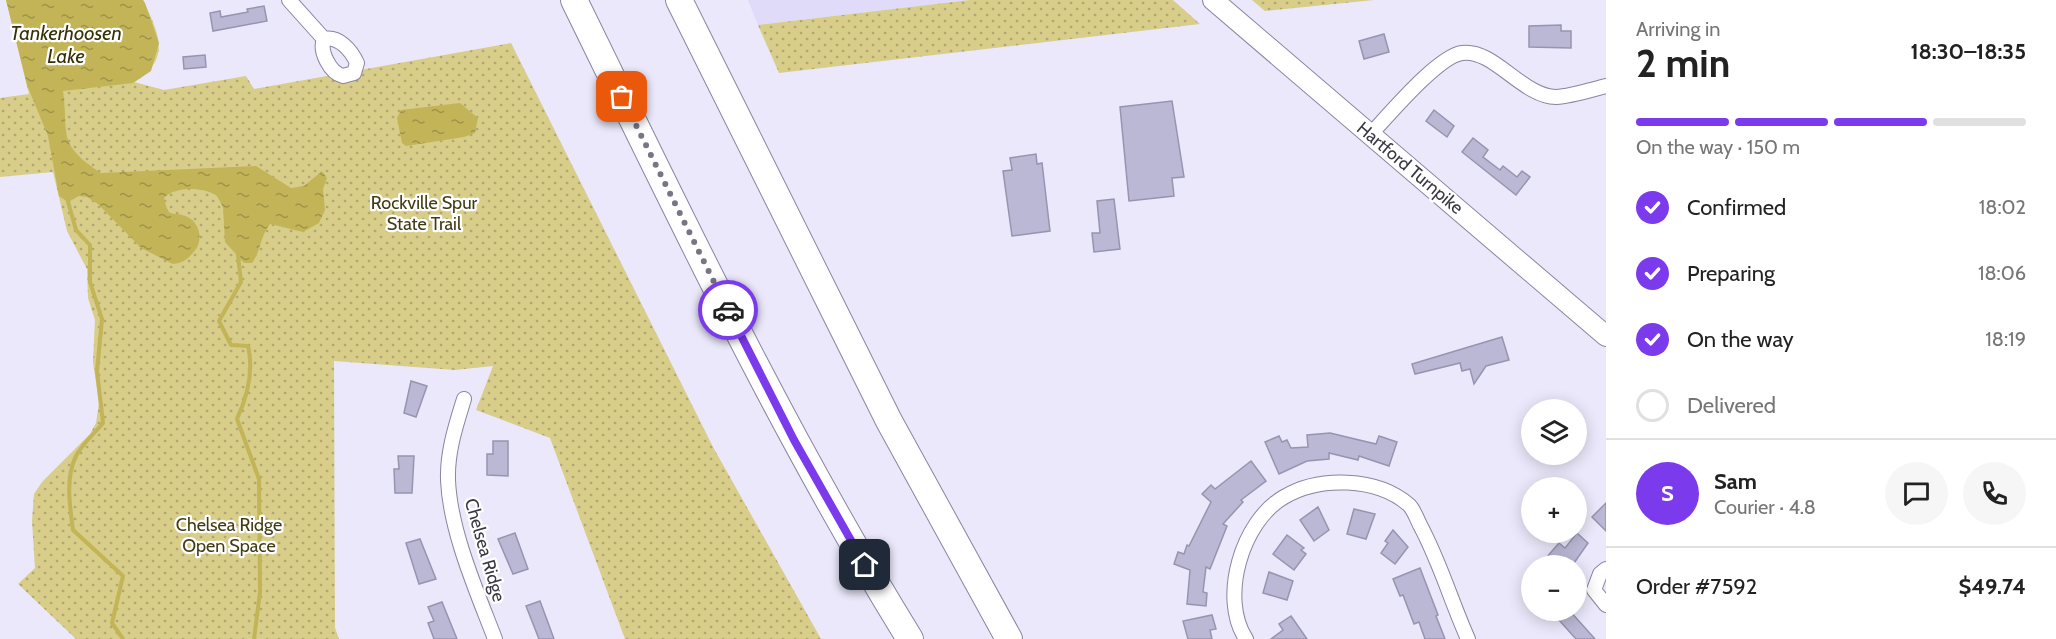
<!DOCTYPE html>
<meta charset="utf-8">
<style>
body{margin:0;font-family:Cabin,sans-serif;background:#f6f6f6;color:#222;height:100vh;display:flex;flex-direction:column;font-size:22px;white-space:nowrap}
*{box-sizing:border-box;margin:0}
p{font-size:20px;color:#767676}
.icon{flex:none;width:33px;height:33px;fill:none;stroke:currentColor;stroke-width:2;stroke-linecap:round;stroke-linejoin:round}
.map{position:relative;flex:1;overflow:hidden}
.panel{display:flex;flex-direction:column;background:#fff;width:450px}
.panel>*{flex:none}
.controls{position:absolute;left:1521px;top:399px;display:grid;gap:12px}
.controls a{display:grid;place-items:center;width:66px;height:66px;border-radius:50%;background:#fff;box-shadow:0 3px 15px #0003;font-size:30px}
.pin{position:absolute;display:grid;place-items:center;width:51px;height:51px;color:#fff;margin:-26px;border-radius:12px;box-shadow:0 3px 9px #0006}
.courier{position:absolute;display:grid;place-items:center;width:60px;height:60px;margin:-30px;border:4px solid #7c3aed;border-radius:50%;background:#fff;color:#222;box-shadow:0 2px 8px #0007}
.head em{font-style:normal;font-weight:800}
.head div{display:flex;flex-direction:column-reverse}
.head{display:flex;align-items:center;justify-content:space-between;height:102px;padding:0 30px}
h1{font-size:39px;font-weight:800;line-height:45px}
.bar{display:grid;grid-template-columns:repeat(4,1fr);gap:9px 6px;align-content:center;height:72px;padding:0 30px}
.bar i{height:8px;border-radius:4px;background:#e0e0e0}
.bar .on{background:#7c3aed}
.bar p{grid-column:span 4}
.line{display:flex;align-items:center;gap:15px;padding:0 30px;border-top:2px solid #e0e0e0}
.line div{flex:1}
.round{display:grid;place-items:center;flex:none;width:63px;height:63px;border-radius:32px;background:#f6f6f6}
ol{padding:0 30px;list-style:none}
li{display:flex;align-items:center;gap:18px;height:66px}
li p{margin-inline-start:auto}
li .icon{padding:6px;border-radius:50%;background:#7c3aed;color:#fff;stroke-width:4}
li:last-child{color:#767676}
li i{width:33px;height:33px;border:3px solid #e0e0e0;border-radius:50%}
main{display:flex;flex:1;min-height:0}
.map>svg:first-child{display:block}
</style>
<main>
<div class="map">
<svg width="1606" height="639" viewBox="0 0 1606 639">
<defs>
<pattern id="grass-dots" width="8" height="8" patternUnits="userSpaceOnUse" patternTransform="scale(1.5)"><rect width="8" height="8" fill="#d8cd89"/><path d="M2 2h.1M6 6h.1" fill="none" stroke="#b0a772" stroke-width="1.8" stroke-linecap="round"/></pattern>
<pattern id="water-ripples" width="26" height="14" patternUnits="userSpaceOnUse" patternTransform="scale(1.5)"><rect width="26" height="14" fill="#c2b457"/><path d="M2 4q2-2 4 0t4 0M15 11q2-2 4 0t4 0" fill="none" stroke="#9f934a"/></pattern>
</defs>
<rect width="100%" height="100%" fill="#eae8fa"/>
<path fill="#dfdbf9" d="M 748,0 L 970,0 L 758,25 Z"/>
<g fill="url(#grass-dots)">
<path d="M 6,0 L 143,0 C 159,34 172,59 134,82 L 164,90 L 246,76 L 254,89 L 511,43 L 713,447 L 821,639 L 625,639 L 550,438 L 476,410 L 493,366 L 455,370 L 334,361 L 335,628 L 339,639 L 76,639 L 18,584 L 35,568 L 32,521 L 34,494 L 42,482 L 90,434 L 96,423 L 99,403 L 93,362 L 95,320 L 88,298 L 87,269 L 67,231 L 53,172 L 0,177 L 0,98 L 29,94 Z"/>
<path d="M 970,0 L 1173,0 L 1200,24 L 779,73 L 758,25 Z"/>
<path d="M 1252,0 L 1374,0 L 1265,11 Z"/>
</g>
<g fill="url(#water-ripples)">
<path d="M 6,0 L 143,0 L 145,3 L 159,43 L 151,71 L 133,83 L 63,91 C 69,136 56,143 101,173 L 256,166 L 291,188 L 304,186 L 322,171 L 327,178 L 323,189 L 325,210 L 319,223 L 303,232 L 270,224 C 260,236 261,251 252,263 L 244,263 L 225,242 L 223,207 L 217,196 C 204,187 175,186 164,198 C 165,202 166,208 169,212 C 173,215 177,213 182,215 C 198,218 204,237 196,249 C 189,258 184,263 173,264 L 141,248 L 98,204 L 87,197 L 79,196 L 68,202 L 59,196 L 48,136 L 27,85 Z"/>
<path d="M 460,103 L 478,118 L 475,133 L 464,137 L 406,146 L 402,143 L 397,118 L 401,110 Z"/>
</g>
<g fill="none" stroke-linecap="round" stroke-linejoin="round">
<g stroke="#c2b457" stroke-width="4">
<path d="M 67,198 L 76,230 L 90,245 L 90,282 L 102,319 L 97,371 L 103,423 C 95,433 82,444 76,456 C 65,478 70,507 73,530 L 123,576 L 112,623 L 123,639"/>
<path d="M 238,255 L 241,282 L 219,321 L 231,345 L 248,346 C 254,371 248,395 237,419 L 259,479 L 260,592 L 254,639"/>
</g>
</g>
<g fill="#bbb8d5" stroke="#9794b0" stroke-width="1.5">
<path d="M 264,6 L 267,21 L 213,31 L 210,13 L 220,11 L 221,17 L 248,12 L 247,9 Z"/>
<path d="M 1561,25 L 1561,31 L 1571,31 L 1571,48 L 1529,47 L 1529,26 Z"/>
<path d="M 1384,34 L 1389,52 L 1364,59 L 1359,41 Z"/>
<path d="M 205,55 L 206,67 L 184,69 L 183,57 Z"/>
<path d="M 1172,101 L 1184,177 L 1172,178 L 1174,196 L 1129,201 L 1120,107 Z"/>
<path d="M 1434,110 L 1454,126 L 1447,137 L 1426,121 Z"/>
<path d="M 1473,138 L 1488,150 L 1483,157 L 1500,170 L 1503,166 L 1517,177 L 1522,171 L 1530,177 L 1516,195 L 1462,152 Z"/>
<path d="M 1036,154 L 1037,164 L 1042,163 L 1050,231 L 1012,236 L 1003,171 L 1012,170 L 1010,158 Z"/>
<path d="M 1114,199 L 1120,249 L 1094,252 L 1092,233 L 1100,233 L 1097,201 Z"/>
<path d="M 1502,337 L 1509,360 L 1486,366 L 1474,384 L 1470,369 L 1462,371 L 1460,363 L 1415,374 L 1412,364 Z"/>
<path d="M 411,381 L 427,386 L 416,417 L 404,413 Z"/>
<path d="M 1330,433 L 1376,444 L 1379,436 L 1397,442 L 1389,466 L 1359,456 L 1358,460 L 1329,453 L 1329,459 L 1307,461 L 1279,474 L 1265,442 L 1279,436 L 1282,442 L 1287,440 L 1291,448 L 1308,447 L 1307,435 Z"/>
<path d="M 493,441 L 508,441 L 508,476 L 487,475 L 487,454 L 493,454 Z"/>
<path d="M 398,456 L 414,456 L 412,493 L 395,493 L 394,469 L 399,469 Z"/>
<path d="M 1251,461 L 1266,481 L 1241,500 L 1243,502 L 1223,524 L 1227,526 L 1210,569 L 1206,567 L 1203,592 L 1207,593 L 1206,606 L 1187,604 L 1190,570 L 1174,564 L 1178,552 L 1184,554 L 1187,545 L 1189,546 L 1211,502 L 1202,494 L 1211,485 L 1215,489 Z"/>
<path d="M 1606,503 L 1606,531 L 1592,517 Z"/>
<path d="M 1318,507 L 1329,530 L 1314,541 L 1300,520 Z"/>
<path d="M 1354,509 L 1375,514 L 1366,539 L 1347,534 Z"/>
<path d="M 1393,530 L 1408,547 L 1395,564 L 1381,553 L 1388,543 L 1385,541 Z"/>
<path d="M 515,533 L 528,569 L 513,574 L 498,539 Z"/>
<path d="M 1577,533 L 1588,543 L 1572,566 L 1539,566 L 1559,543 L 1565,548 Z"/>
<path d="M 1287,535 L 1304,548 L 1301,550 L 1306,554 L 1294,570 L 1273,554 Z"/>
<path d="M 420,539 L 436,579 L 419,584 L 406,543 Z"/>
<path d="M 1420,568 L 1438,615 L 1436,616 L 1445,639 L 1425,639 L 1419,622 L 1414,624 L 1403,595 L 1400,596 L 1393,579 Z"/>
<path d="M 1269,572 L 1293,581 L 1287,600 L 1263,593 Z"/>
<path d="M 540,601 L 550,628 L 554,639 L 539,639 L 526,606 Z"/>
<path d="M 442,602 L 457,639 L 434,639 L 428,623 L 434,621 L 428,607 Z"/>
<path d="M 1550,610 L 1569,610 L 1595,639 L 1576,639 Z"/>
<path d="M 1212,615 L 1216,629 L 1210,630 L 1212,639 L 1188,639 L 1183,621 Z"/>
<path d="M 1291,616 L 1307,639 L 1271,639 L 1283,630 L 1279,624 Z"/>
</g>
<g fill="none" stroke-linecap="round" stroke-linejoin="round">
<g stroke="#8885a0" stroke-width="16">
<g id="street">
<path d="M 289,0 L 324,39 C 319,51 330,73 343,76 L 354,73 L 357,63 C 351,50 339,36 324,39"/>
<path d="M 1370,135 C 1388,116 1438,56 1462,53 C 1493,48 1523,97 1556,97 C 1572,96 1590,90 1606,86"/>
<path d="M 464,399 C 456,425 447,452 448,480 C 450,531 477,592 495,639"/>
<path d="M 1606,569 L 1600,574 L 1594,590 L 1606,605"/>
<path d="M 1246,639 C 1219,598 1242,521 1284,497 C 1319,476 1377,477 1409,505 C 1414,510 1417,519 1420,525 C 1440,562 1451,601 1468,639"/>
</g>
</g>
<g stroke="#8885a0" stroke-width="22">
<path id="secondary" d="M 1213,0 L 1606,336"/>
</g>
<g stroke="#8885a0" stroke-width="28">
<g id="highway">
<path d="M 574,0 C 680,216 783,434 910,639"/>
<path d="M 679,0 L 889,421 L 1009,639"/>
</g>
</g>
<use href="#street" stroke="#fff" stroke-width="14"/>
<use href="#secondary" stroke="#fff" stroke-width="20"/>
<use href="#highway" stroke="#fff" stroke-width="26"/>
</g>
<g fill="none" stroke-linecap="round" stroke-linejoin="round">
<path stroke="#777684" stroke-width="6" stroke-dasharray="0 10.8" d="M 622,97 L 728,310"/>
<path stroke="#7c3aed" stroke-width="8" d="M 728,310 L 794,440 L 865,565"/>
</g>
<g text-anchor="middle" dominant-baseline="central" stroke-width="4.5" stroke-linejoin="round" paint-order="stroke">
<g font-size="18" fill="#393844" stroke="#fff">
<text transform="translate(1410 168) rotate(40)">Hartford Turnpike</text>
<text transform="translate(485 550) rotate(74)">Chelsea Ridge</text>
</g>
<g font-size="18" fill="#423c14" stroke="#fff">
<text x="424" y="203">Rockville Spur<tspan x="424" dy="21">State Trail</tspan></text>
<text x="229" y="525">Chelsea Ridge<tspan x="229" dy="21">Open Space</tspan></text>
</g>
<g font-size="20" font-style="italic" fill="#373107" stroke="#fff">
<text x="66" y="33">Tankerhoosen<tspan x="66" dy="23">Lake</tspan></text>
</g>
</g>
</svg>
<div class="controls">
<a><svg class="icon" aria-label="layers" viewBox="0 0 24 24"><path d="M12 4l9 5-9 5-9-5zM3 14l9 5 9-5"/></svg></a>
<a>+</a>
<a>−</a>
</div>
<div class="pin" style="left:622px;top:97px;background:#ea580c"><svg class="icon" aria-label="bag" viewBox="0 0 24 24"><path d="M5 8h14l-1 12H6zM9 8a3 3 0 0 1 6 0"/></svg></div>
<div class="pin" style="left:865px;top:565px;background:#1f2937"><svg class="icon" aria-label="home" viewBox="0 0 24 24"><path d="M3 11l9-7 9 7M6 9v11h12V9"/></svg></div>
<div class="courier" style="left:728px;top:310px"><svg class="icon" aria-label="car" viewBox="0 0 24 24"><path d="M5 17H2v-5l4-1 3-4h7l3 4 3 1v5h-3M9 17h6M6 11h13"/><circle cx="7" cy="17" r="2"/><circle cx="17" cy="17" r="2"/></svg></div>
</div>
<section class="panel">
<div class="head"><div><h1>2 min</h1><p>Arriving in</p></div><em>18:30–18:35</em></div>
<div class="bar"><i class="on"></i><i class="on"></i><i class="on"></i><i></i><p>On the way · 150 m</p></div>
<ol>
<li><svg class="icon" aria-label="check" viewBox="0 0 24 24"><path d="M5 12l5 5 9-10"/></svg>Confirmed<p>18:02</p></li>
<li><svg class="icon" aria-label="check" viewBox="0 0 24 24"><path d="M5 12l5 5 9-10"/></svg>Preparing<p>18:06</p></li>
<li><svg class="icon" aria-label="check" viewBox="0 0 24 24"><path d="M5 12l5 5 9-10"/></svg>On the way<p>18:19</p></li>
<li><i></i>Delivered</li>
</ol>
<div class="line" style="height:108px"><b class="round" style="background:#7c3aed;color:#fff">S</b><div><b>Sam</b><p>Courier · 4.8</p></div><a class="round"><svg class="icon" aria-label="chat" viewBox="0 0 24 24"><path d="M4 5h16v11H9l-5 4z"/></svg></a><a class="round"><svg class="icon" aria-label="phone" viewBox="0 0 24 24"><path d="M5 4h4l2 5-3 2q2 4 5 5l2-3 5 2v4C11 20 4 13 5 4z"/></svg></a></div>
<div class="line" style="height:78px"><div>Order #7592</div><b>$49.74</b></div>
</section>
</main>
